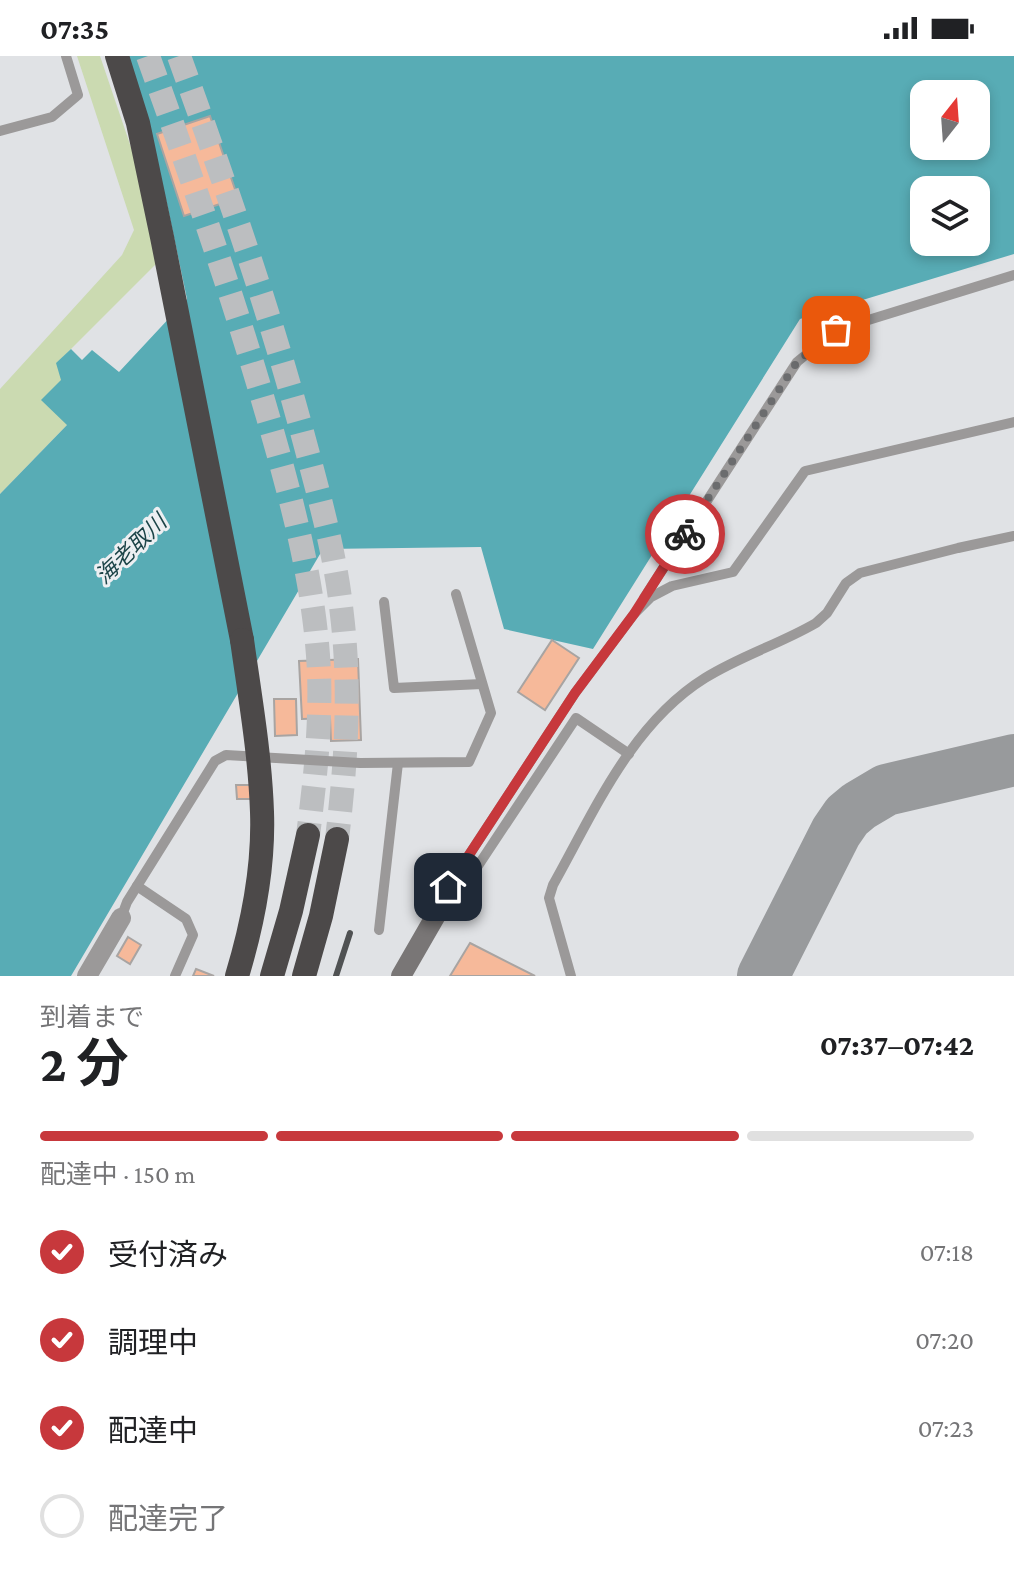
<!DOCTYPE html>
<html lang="ja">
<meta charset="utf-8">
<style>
body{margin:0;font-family:"Crimson Pro","Noto Sans JP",serif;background:#f2f2f2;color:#202124;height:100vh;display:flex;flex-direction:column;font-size:30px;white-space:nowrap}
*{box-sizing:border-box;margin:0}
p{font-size:26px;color:#757577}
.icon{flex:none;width:44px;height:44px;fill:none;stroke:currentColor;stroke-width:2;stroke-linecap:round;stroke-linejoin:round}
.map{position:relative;height:920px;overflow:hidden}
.side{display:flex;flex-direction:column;background:#fff;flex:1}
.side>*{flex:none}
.needle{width:52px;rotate:17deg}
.buttons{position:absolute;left:910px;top:24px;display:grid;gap:16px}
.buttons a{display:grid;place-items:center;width:80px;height:80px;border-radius:16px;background:#fff;box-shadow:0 4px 12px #0003;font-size:40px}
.pin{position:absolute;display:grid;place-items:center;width:68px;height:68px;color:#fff;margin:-34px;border-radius:16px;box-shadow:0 4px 12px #0006}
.courier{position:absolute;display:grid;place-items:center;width:80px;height:80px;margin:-40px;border:6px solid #c7383c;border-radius:50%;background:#fff;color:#222;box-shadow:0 2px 10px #0007}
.headline em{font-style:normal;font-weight:700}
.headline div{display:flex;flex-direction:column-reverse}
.headline{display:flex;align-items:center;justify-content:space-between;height:136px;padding:0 40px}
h1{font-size:52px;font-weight:700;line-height:60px}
.bar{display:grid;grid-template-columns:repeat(4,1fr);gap:12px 8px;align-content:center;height:96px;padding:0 40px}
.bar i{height:10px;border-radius:6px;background:#e0e0e0}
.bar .current{background:#c7383c}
.bar p{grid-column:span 4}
ol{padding:0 40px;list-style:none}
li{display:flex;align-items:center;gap:24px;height:88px}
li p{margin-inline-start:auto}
li .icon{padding:8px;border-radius:50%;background:#c7383c;color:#fff;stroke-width:4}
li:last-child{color:#757577}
li i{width:44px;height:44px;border:4px solid #e0e0e0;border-radius:50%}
.status{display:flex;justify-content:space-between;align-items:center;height:56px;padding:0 40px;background:#fff;direction:ltr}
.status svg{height:22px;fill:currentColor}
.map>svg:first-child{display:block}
</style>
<div class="status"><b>07:35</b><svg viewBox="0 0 49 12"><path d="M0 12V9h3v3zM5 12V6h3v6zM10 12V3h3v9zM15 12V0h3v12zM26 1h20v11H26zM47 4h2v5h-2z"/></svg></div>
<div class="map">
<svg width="1014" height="920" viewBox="0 0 1014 920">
<rect width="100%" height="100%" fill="#e0e2e5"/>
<path fill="#cbdab1" d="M 77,0 L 100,0 L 156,165 L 160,204 L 57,307 L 62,324 L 67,369 L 0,438 L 0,333 L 122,199 L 134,174 Z"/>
<path fill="#58acb5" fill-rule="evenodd" d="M 127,0 L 1014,0 L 1014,198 L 800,263 L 593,593 L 504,573 L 481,491 L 323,493 L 71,920 L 0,920 L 0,438 L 67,369 L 41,344 L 61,324 L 56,307 L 71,293 L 82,304 L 92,294 L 119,316 L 187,243 L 167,148 ZM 924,38 L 976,38 L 976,90 L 924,90 ZM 924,134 L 976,134 L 976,186 L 924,186 Z"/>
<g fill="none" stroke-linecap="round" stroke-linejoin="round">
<path stroke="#989a9c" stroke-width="52" d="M 763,920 L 836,776 L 847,760 L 859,750 L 886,734 L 1014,704"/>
</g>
<g fill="#f6b99a" stroke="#a8a4a2" stroke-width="2">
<path d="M 210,60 L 238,142 L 184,160 L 157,78 Z"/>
<path d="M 552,584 L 579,602 L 545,654 L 518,636 Z"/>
<path d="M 358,603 L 361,684 L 331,685 L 330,662 L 302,663 L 299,605 Z"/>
<path d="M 274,643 L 296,643 L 297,679 L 275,680 Z"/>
<path d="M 236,729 L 254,729 L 255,743 L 237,743 Z"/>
<path d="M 128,881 L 141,889 L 130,908 L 117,900 Z"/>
<path d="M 470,887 L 535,920 L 450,920 Z"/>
<path d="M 196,913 L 214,920 L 193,920 Z"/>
</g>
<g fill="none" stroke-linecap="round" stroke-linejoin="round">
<g stroke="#bcbec0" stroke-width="24" stroke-dasharray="24 12" stroke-linecap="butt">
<path d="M 148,0 C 191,120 233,239 268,361 C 292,445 315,529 319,616 C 321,670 315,725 308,779"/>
<path d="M 179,0 C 225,128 270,255 305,387 C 320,443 336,501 342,559 C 351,634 346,708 337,783"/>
</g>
<g stroke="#9b9999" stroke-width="10">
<path d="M 0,75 L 52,61 L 78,39 L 66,0"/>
<path d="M 644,542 L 797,306 L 836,274 L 1014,219"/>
<path d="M 384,546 L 394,632 L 482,628"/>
<path d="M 137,830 L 186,863 L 193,879 L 175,920"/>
<path d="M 441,853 L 460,837 L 576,662 L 629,698"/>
<path d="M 439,854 L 448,831 L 575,637 L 634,558 L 651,541 L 672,530 L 733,516 L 805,415 L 1014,366"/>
<path d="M 121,862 L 127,846 L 215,705 L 226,699 L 360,707 L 469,706 L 491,657 L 456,538"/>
<path d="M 379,874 L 398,707"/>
<path d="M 571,920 L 549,842 L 553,829 C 594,756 631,668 705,622 C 740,600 780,588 816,567 L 827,557 L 846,527 L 860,517 L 958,492 L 1014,480"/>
</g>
<path stroke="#9b9999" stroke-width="20" d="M 87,920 L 121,862"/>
<path stroke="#797676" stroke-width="20" d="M 401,920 L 439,854"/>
<g stroke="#4c4949" stroke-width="24">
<path d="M 117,0 L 138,67 L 162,181 L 242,584"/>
<path d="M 272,920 L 291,855 L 308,779"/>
<path d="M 304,920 L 321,860 L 337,783"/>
</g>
<path stroke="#505253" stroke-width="6" d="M 336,920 L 350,877"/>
<path stroke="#4c4949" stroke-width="24" d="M 237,920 C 253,867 264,811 262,756 C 260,698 250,641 242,584"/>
</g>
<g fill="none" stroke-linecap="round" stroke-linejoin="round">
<path stroke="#6b6c6e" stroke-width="8" stroke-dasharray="0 14.4" d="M 685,478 L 797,306 L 836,274"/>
<path stroke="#c7383c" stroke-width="10" d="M 448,831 L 575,637 L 634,558 L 685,478"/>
</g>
<g text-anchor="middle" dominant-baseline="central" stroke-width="6" stroke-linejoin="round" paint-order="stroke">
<g font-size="22" font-style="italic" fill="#1c4448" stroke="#edeff2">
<text transform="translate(131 493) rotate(-44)">海老取川</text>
</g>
</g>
</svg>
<div class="buttons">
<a><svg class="needle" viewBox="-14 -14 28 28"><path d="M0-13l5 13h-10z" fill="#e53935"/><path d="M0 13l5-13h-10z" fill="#757577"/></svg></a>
<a><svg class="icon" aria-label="layers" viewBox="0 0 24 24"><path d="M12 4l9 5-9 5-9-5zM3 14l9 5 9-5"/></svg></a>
</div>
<div class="pin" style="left:836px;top:274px;background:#ea580c"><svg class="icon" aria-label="bag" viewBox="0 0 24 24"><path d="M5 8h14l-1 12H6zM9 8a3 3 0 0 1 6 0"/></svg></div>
<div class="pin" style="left:448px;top:831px;background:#1f2937"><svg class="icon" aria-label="home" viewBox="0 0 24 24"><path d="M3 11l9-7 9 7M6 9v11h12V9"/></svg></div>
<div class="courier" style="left:685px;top:478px"><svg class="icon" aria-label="bike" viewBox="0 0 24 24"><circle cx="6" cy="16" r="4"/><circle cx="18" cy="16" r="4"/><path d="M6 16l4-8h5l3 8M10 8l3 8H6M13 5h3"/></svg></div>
</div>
<section class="side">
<div class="headline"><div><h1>2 分</h1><p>到着まで</p></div><em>07:37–07:42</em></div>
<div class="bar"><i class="current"></i><i class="current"></i><i class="current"></i><i></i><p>配達中 · 150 m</p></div>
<ol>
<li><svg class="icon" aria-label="check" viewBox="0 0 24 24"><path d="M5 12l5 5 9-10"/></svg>受付済み<p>07:18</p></li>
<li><svg class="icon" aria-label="check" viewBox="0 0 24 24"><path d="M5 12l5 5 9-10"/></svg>調理中<p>07:20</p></li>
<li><svg class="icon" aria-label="check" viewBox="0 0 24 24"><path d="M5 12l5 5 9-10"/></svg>配達中<p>07:23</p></li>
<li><i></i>配達完了</li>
</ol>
</section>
